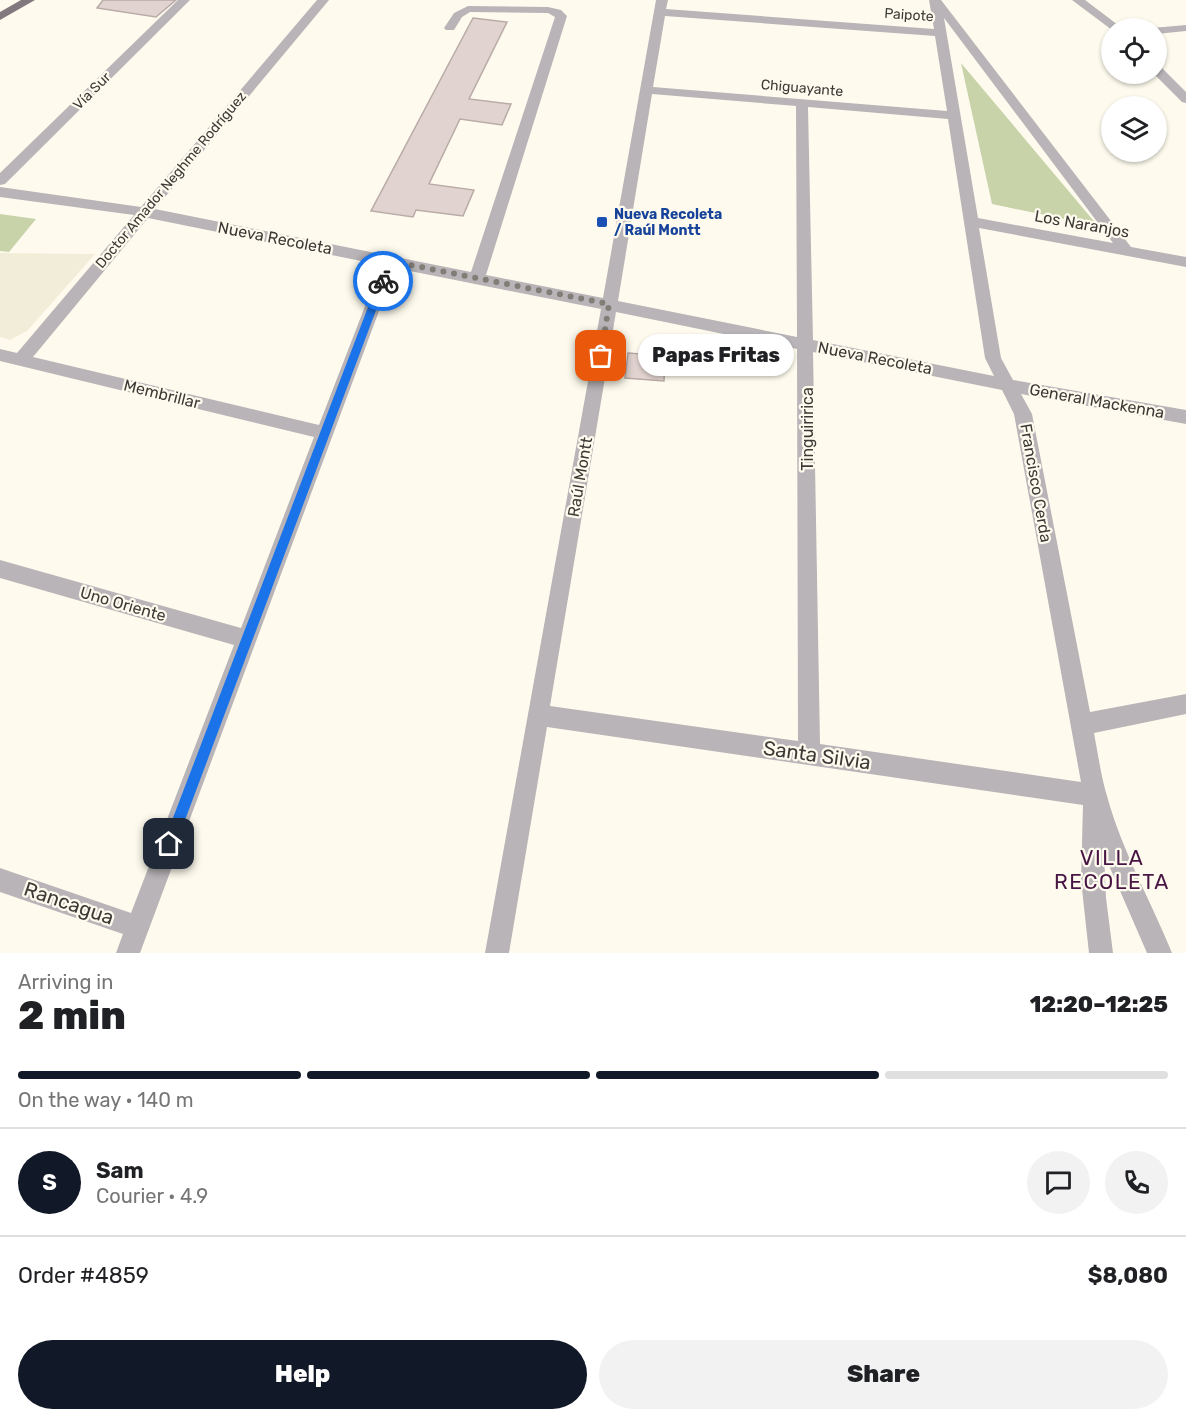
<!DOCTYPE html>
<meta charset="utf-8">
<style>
body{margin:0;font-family:Rubik,sans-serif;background:#f2f2f2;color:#202124;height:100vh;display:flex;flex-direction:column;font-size:22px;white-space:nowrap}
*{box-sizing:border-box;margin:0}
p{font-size:20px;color:#757577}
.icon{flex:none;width:33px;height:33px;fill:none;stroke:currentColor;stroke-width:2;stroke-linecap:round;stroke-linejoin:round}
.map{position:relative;height:953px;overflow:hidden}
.details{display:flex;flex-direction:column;background:#fff;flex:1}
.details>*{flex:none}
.controls{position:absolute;left:1101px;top:18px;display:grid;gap:12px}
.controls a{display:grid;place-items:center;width:66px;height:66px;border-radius:50%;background:#fff;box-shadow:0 2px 4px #0004;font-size:30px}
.pin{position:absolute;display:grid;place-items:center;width:51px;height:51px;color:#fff;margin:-26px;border-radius:12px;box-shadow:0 3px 9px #0006}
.courier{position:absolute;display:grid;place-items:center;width:60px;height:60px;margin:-30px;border:4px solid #1a73e8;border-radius:50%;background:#fff;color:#222;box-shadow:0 2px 8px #0007}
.bubble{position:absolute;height:42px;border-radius:21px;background:#fff;box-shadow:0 2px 4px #0004;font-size:20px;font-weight:800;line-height:42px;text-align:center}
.summary em{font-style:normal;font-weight:800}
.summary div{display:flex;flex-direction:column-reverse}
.summary{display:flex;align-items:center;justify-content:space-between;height:102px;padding:0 18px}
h1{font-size:39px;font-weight:800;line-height:45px}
.bar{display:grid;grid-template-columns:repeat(4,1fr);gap:9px 6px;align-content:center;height:72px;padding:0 18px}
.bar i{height:8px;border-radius:4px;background:#e0e0e0}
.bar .active{background:#111827}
.bar p{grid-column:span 4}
.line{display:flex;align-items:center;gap:15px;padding:0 18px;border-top:2px solid #e0e0e0}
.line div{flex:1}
.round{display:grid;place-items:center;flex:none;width:63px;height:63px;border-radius:32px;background:#f2f2f2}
.cta{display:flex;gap:12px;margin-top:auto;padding:12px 18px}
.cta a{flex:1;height:69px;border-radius:36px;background:#111827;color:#fff;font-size:24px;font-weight:800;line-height:69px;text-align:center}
.cta a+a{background:#f2f2f2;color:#202124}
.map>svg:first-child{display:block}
</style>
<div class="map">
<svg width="1186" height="953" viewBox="0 0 1186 953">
<rect width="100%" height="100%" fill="#fefbee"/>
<path fill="#f1edd9" d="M 0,253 L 95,254 L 27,331 L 10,340 L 0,337 Z"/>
<g fill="#c8d3a9">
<path d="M 961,63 L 1098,226 L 992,204 Z"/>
<path d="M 0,214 L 36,219 L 9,252 L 0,251 Z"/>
</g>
<g fill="#e1d3cf" stroke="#b9aba8" stroke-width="1.5">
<path d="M 103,0 L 176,0 L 156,17 L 97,8 Z"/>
<path d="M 473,18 L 507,22 L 469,99 L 511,104 L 502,125 L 460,119 L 429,184 L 474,190 L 463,216 L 416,210 L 413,217 L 371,211 Z"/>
<path d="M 628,353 L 665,356 L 664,381 L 625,378 Z"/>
</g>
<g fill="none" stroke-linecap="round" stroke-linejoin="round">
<g fill="#b9b4b7" fill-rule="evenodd">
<path d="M 178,0 L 190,0 L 5,184 L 0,185 L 0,173 Z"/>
<path d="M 317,0 L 329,0 L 155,209 L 471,272 L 555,17 L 548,13 L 470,12 L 462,17 L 454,30 L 446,30 L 444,28 L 454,13 L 468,6 L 548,7 L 561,10 L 567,16 L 486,275 L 603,298 L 656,0 L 668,0 L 666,9 L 934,29 L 929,0 L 941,0 L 1131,247 L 1186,257 L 1186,267 L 979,228 L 1001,358 L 1013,380 L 1186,410 L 1186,424 L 1021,394 L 1032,414 L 1090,712 L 1186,694 L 1186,714 L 1094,733 C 1098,754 1101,776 1107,796 C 1122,851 1151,901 1172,953 L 1147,953 L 1104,854 L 1106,898 L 1113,953 L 1089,953 L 1081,880 L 1083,805 L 547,727 L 509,953 L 485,953 L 601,309 L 395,268 L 140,953 L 116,953 L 123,934 L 0,892 L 0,868 L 131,913 L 234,645 L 0,578 L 0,560 L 241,628 L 314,437 L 0,361 L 0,349 L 17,353 L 134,215 L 0,197 L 0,187 L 141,207 ZM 665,16 L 935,36 L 947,111 L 653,87 ZM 944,18 L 1113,243 L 978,218 ZM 652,94 L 796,106 L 797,337 L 618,301 ZM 808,107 L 948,119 L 985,358 L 994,376 L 813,340 ZM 148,218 L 381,265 L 319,425 L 33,357 ZM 616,312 L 797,349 L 798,741 L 550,706 ZM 813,352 L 1002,390 L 1014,414 L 1081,782 L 820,744 Z"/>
<path d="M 1072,0 L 1085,0 L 1122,28 L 1112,30 Z"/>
<path d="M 1186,25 L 1186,31 L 1156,34 L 1156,28 L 1152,28 Z"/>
<path d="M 1156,65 L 1160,66 L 1186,92 L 1186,103 L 1182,102 L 1154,74 L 1156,74 Z"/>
</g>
<path fill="#82797e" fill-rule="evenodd" d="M 21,0 L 35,0 L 0,20 L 0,12 Z"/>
</g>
<path fill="#1a73e8" d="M 383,278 L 387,281 L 176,844 L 174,848 L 169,850 L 165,848 L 163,844 L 378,281 Z"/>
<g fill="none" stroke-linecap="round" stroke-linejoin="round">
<path stroke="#807e76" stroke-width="6" stroke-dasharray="0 10.8" d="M 383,281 L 390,261 L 609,304 L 601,356"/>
</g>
<rect fill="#1a4fb4" stroke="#fefbee" stroke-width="2" x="596" y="216" width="12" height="12" rx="3"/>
<g text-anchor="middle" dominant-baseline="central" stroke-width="4.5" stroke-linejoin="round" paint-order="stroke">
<g font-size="14" fill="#3c3a36" stroke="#fefbee">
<text transform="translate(909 15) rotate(4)">Paipote</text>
<text transform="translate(802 88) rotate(5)">Chiguayante</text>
<text transform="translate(92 91) rotate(-45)">Vía Sur</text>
<text transform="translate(171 180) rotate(-50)">Doctor Amador Neghme Rodríguez</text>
</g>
<g font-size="14" font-weight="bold" fill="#164399" stroke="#fefbee" text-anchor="start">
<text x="614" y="214">Nueva Recoleta<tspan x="614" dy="16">/ Raúl Montt</tspan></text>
</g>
<g font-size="16" fill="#3c3a36" stroke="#fefbee">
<text transform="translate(1082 224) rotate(10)">Los Naranjos</text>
<text transform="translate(275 238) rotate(11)">Nueva Recoleta</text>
<text transform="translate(875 358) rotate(11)">Nueva Recoleta</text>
<text transform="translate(162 394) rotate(14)">Membrillar</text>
<text transform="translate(1097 401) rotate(10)">General Mackenna</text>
<text transform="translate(807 429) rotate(-90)">Tinguiririca</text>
<text transform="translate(580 477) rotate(-80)">Raúl Montt</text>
<text transform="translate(1036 483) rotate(80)">Francisco Cerda</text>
<text transform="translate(123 604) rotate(16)">Uno Oriente</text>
</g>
<g font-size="20" fill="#3c3a36" stroke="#fefbee">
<text transform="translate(817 755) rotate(8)">Santa Silvia</text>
<text transform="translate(69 903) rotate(19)">Rancagua</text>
</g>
<g font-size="21" letter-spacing="1.5" fill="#471443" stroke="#fefbee">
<text x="1112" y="857">VILLA<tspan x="1112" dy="24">RECOLETA</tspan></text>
</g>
</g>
</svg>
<div class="controls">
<a><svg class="icon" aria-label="locate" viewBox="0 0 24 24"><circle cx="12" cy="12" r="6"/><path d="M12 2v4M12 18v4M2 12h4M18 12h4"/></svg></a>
<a><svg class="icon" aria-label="layers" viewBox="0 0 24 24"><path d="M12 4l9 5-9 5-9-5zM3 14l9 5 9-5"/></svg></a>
</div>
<div class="pin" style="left:601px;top:356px;background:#ea580c"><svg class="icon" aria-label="bag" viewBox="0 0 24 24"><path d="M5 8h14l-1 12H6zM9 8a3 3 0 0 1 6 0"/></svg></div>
<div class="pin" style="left:169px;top:844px;background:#1f2937"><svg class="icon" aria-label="home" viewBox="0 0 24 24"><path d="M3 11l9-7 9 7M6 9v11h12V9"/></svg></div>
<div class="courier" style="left:383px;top:281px"><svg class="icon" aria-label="bike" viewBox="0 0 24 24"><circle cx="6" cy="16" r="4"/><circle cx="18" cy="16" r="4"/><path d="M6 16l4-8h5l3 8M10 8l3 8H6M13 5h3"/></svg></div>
<div class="bubble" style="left:638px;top:334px;width:156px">Papas Fritas</div>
</div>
<section class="details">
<div class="summary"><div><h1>2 min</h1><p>Arriving in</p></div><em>12:20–12:25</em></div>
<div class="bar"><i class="active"></i><i class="active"></i><i class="active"></i><i></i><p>On the way · 140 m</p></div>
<div class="line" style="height:108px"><b class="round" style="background:#111827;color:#fff">S</b><div><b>Sam</b><p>Courier · 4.9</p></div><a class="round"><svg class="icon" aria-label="chat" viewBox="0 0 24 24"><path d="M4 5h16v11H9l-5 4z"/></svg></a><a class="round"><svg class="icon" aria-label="phone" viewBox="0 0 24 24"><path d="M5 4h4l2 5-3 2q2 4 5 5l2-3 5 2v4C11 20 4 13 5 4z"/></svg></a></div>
<div class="line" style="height:78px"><div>Order #4859</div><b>$8,080</b></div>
<div class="cta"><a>Help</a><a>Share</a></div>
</section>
